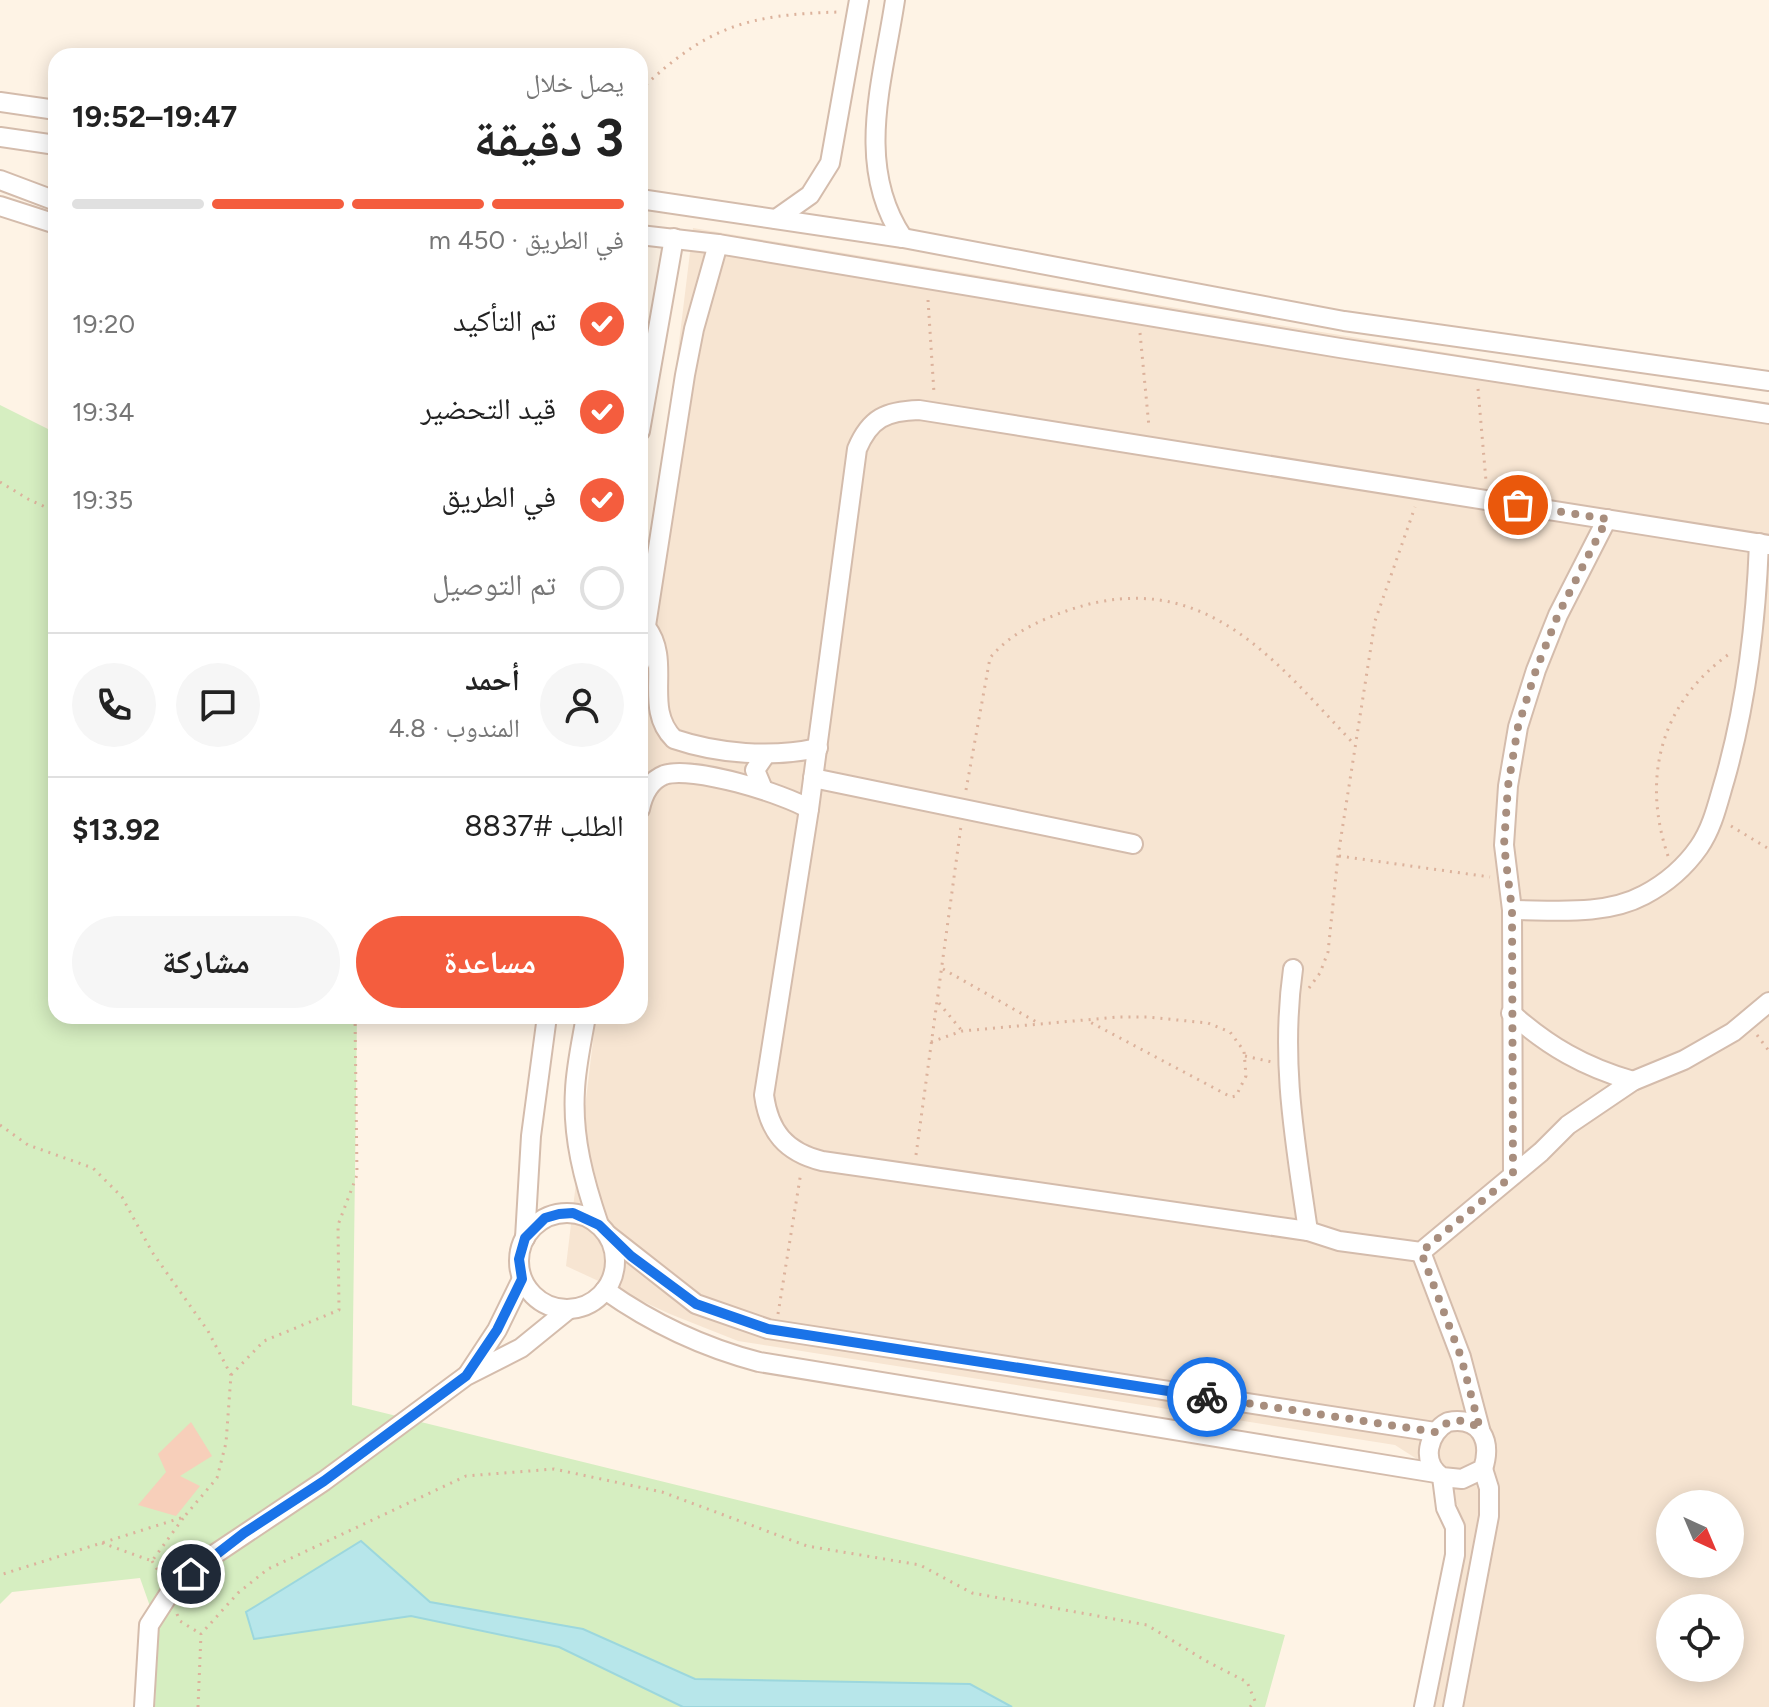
<!DOCTYPE html>
<html lang="ar">
<meta charset="utf-8">
<style>
body{margin:0;font-family:Figtree,"Noto Naskh Arabic",sans-serif;background:#f6f6f6;color:#222;direction:rtl;height:100vh;display:flex;flex-direction:column;font-size:30px;white-space:nowrap}
*{box-sizing:border-box;margin:0}
p{font-size:26px;color:#767676}
.icon{flex:none;width:44px;height:44px;fill:none;stroke:currentColor;stroke-width:2;stroke-linecap:round;stroke-linejoin:round}
.map{position:relative;flex:1;overflow:hidden;direction:ltr}
.side{position:absolute;left:48px;top:48px;width:600px;height:976px;display:flex;flex-direction:column;background:#fff;border-radius:24px;box-shadow:0 4px 20px #0003;direction:rtl}
.side>*{flex:none}
.needle{width:52px;rotate:136deg}
.fabs{position:absolute;left:1656px;top:1490px;display:grid;gap:16px}
.fabs a{display:grid;place-items:center;width:88px;height:88px;border-radius:50%;background:#fff;box-shadow:0 4px 20px #0003;font-size:40px}
.pin{position:absolute;display:grid;place-items:center;width:68px;height:68px;color:#fff;margin:-34px;border:4px solid #fff;border-radius:50%;box-shadow:0 2px 8px #0007}
.courier{position:absolute;display:grid;place-items:center;width:80px;height:80px;margin:-40px;border:6px solid #1a73e8;border-radius:50%;background:#fff;color:#222;box-shadow:0 2px 10px #0007}
.summary em{font-style:normal;font-weight:700}
.summary div{display:flex;flex-direction:column-reverse}
.summary{display:flex;align-items:center;justify-content:space-between;height:136px;padding:0 24px}
h1{font-size:52px;font-weight:700;line-height:60px}
.bar{display:grid;grid-template-columns:repeat(4,1fr);gap:12px 8px;align-content:center;height:96px;padding:0 24px}
.bar i{height:10px;border-radius:6px;background:#e0e0e0}
.bar .active{background:#f45d3e}
.bar p{grid-column:span 4}
.line{display:flex;align-items:center;gap:20px;padding:0 24px;border-top:2px solid #e0e0e0}
.line div{flex:1}
.round{display:grid;place-items:center;flex:none;width:84px;height:84px;border-radius:42px;background:#f6f6f6}
ol{padding:0 24px;list-style:none}
li{display:flex;align-items:center;gap:24px;height:88px}
li p{margin-inline-start:auto}
li .icon{padding:8px;border-radius:50%;background:#f45d3e;color:#fff;stroke-width:4}
li:last-child{color:#767676}
li i{width:44px;height:44px;border:4px solid #e0e0e0;border-radius:50%}
.primary-button{display:flex;gap:16px;margin-top:auto;padding:16px 24px}
.primary-button a{flex:1;height:92px;border-radius:48px;background:#f45d3e;color:#fff;font-size:32px;font-weight:700;line-height:92px;text-align:center}
.primary-button a+a{background:#f6f6f6;color:#222}
.map>svg:first-child{display:block}
</style>
<div class="map">
<svg width="1769" height="1707" viewBox="0 0 1769 1707">
<rect width="100%" height="100%" fill="#fef3e5"/>
<path fill="#f7e5d2" fill-rule="evenodd" d="M 693,228 L 1769,406 L 1769,1707 L 1433,1707 L 1458,1554 L 1458,1506 L 1420,1461 L 1395,1445 L 738,1341 L 670,1314 L 566,1266 L 596,1016 L 640,1016 L 640,661 ZM 1670,1504 L 1730,1504 L 1730,1564 L 1670,1564 ZM 1670,1608 L 1730,1608 L 1730,1668 L 1670,1668 Z"/>
<path fill="#d6eec1" d="M 0,405 L 56,433 L 56,1016 L 357,1016 L 352,1405 L 1285,1635 L 1265,1707 L 155,1707 L 158,1629 L 140,1578 L 12,1592 L 0,1604 Z"/>
<path fill="#b7e6ea" stroke="#9cd7dd" stroke-width="2" d="M 361,1541 L 430,1602 L 583,1629 L 695,1679 L 970,1684 L 1012,1707 L 683,1707 L 559,1647 L 411,1616 L 254,1639 L 246,1612 Z"/>
<path fill="#f7cfba" d="M 191,1422 L 212,1456 L 180,1476 L 200,1486 L 176,1516 L 138,1505 L 166,1472 L 158,1454 Z"/>
<g fill="none" stroke-linecap="round" stroke-linejoin="round">
<g stroke="#d4bcac" stroke-width="22">
<g id="minor">
<path d="M 895,0 C 883,81 854,165 903,238"/>
<path d="M 0,102 L 56,110"/>
<path d="M 0,137 L 56,145"/>
<path d="M 0,180 L 56,201"/>
<path d="M 640,199 L 903,238 L 1344,321 L 1769,381"/>
<path d="M 0,206 L 56,224"/>
<path d="M 776,219 L 810,195 L 830,163 L 859,0"/>
<path d="M 640,235 L 718,244 L 1340,348 L 1769,414"/>
<path d="M 640,431 L 674,238"/>
<path d="M 1769,545 L 919,410 C 886,411 870,418 857,449 L 809,809 L 764,1095 C 769,1132 786,1152 822,1161 L 1308,1231 L 1339,1241 L 1421,1252 L 1541,1152 L 1568,1125 L 1633,1081 L 1684,1060 L 1733,1032 L 1769,1002"/>
<path d="M 646,627 C 673,662 642,707 674,739 C 718,754 772,758 818,748"/>
<path d="M 640,664 L 685,375 L 694,329 L 718,244"/>
<path d="M 813,778 L 1133,844"/>
<path d="M 763,789 L 755,770 L 766,754"/>
<path d="M 640,809 C 643,795 649,781 664,775 C 691,765 785,794 809,809"/>
<path d="M 1512,910 C 1554,910 1605,916 1644,895 C 1665,884 1685,867 1699,847 C 1713,827 1718,802 1725,779 C 1747,701 1756,623 1759,543"/>
<path d="M 1293,969 C 1280,1061 1295,1141 1308,1231"/>
<path d="M 1511,1013 C 1548,1046 1584,1067 1633,1081"/>
<path d="M 586,1016 C 582,1040 576,1066 575,1090 C 572,1137 584,1181 599,1225"/>
<path d="M 1513,1175 L 1512,910 L 1504,845 L 1508,786 L 1518,727 L 1536,670 L 1558,615 L 1607,519"/>
<circle cx="567" cy="1261" r="48"/>
<path d="M 608,1235 L 696,1304 L 768,1329 L 1435,1432"/>
<path d="M 525,1238 L 531,1136 L 547,1016"/>
<path d="M 1421,1252 L 1461,1357 L 1480,1429"/>
<path d="M 605,1290 C 653,1324 702,1347 759,1362 L 1436,1473"/>
<path d="M 468,1374 L 497,1330 L 522,1279"/>
<path d="M 144,1707 L 149,1625 L 169,1594 L 206,1560 L 324,1481 L 466,1376 L 521,1348 L 569,1309"/>
<path d="M 1424,1707 L 1455,1555 L 1455,1527 L 1446,1508 L 1442,1477 C 1420,1463 1428,1432 1448,1422 C 1481,1416 1492,1441 1483,1469 L 1462,1479 L 1442,1477"/>
<path d="M 1453,1707 L 1489,1516 L 1489,1488 L 1483,1469"/>
</g>
</g>
<g stroke="#dcb29c" stroke-width="3" stroke-dasharray="2 6" stroke-linecap="butt">
<path d="M 640,90 C 708,26 746,15 838,12"/>
<path d="M 928,300 L 934,393"/>
<path d="M 1140,333 L 1149,427"/>
<path d="M 1478,389 L 1486,481"/>
<path d="M 0,482 L 28,499 L 56,512"/>
<path d="M 966,790 L 990,658 C 1010,633 1042,619 1072,609 C 1205,566 1275,661 1355,745"/>
<path d="M 1731,826 L 1769,849"/>
<path d="M 1339,856 L 1490,877"/>
<path d="M 1668,856 C 1641,777 1661,701 1732,652"/>
<path d="M 943,969 L 1040,1024"/>
<path d="M 1309,988 L 1320,973 L 1328,952 L 1338,856 L 1375,621 L 1415,507"/>
<path d="M 939,1003 L 962,1031"/>
<path d="M 1757,1035 L 1769,1051"/>
<path d="M 931,1042 L 962,1031 L 1118,1017 L 1147,1017 L 1208,1023 L 1230,1032 L 1244,1051 L 1246,1076 L 1236,1096 L 1231,1097 L 1088,1021"/>
<path d="M 1245,1056 L 1272,1062"/>
<path d="M 0,1125 L 28,1145 L 93,1168 L 122,1197 L 152,1252 L 208,1331 L 231,1375 L 226,1443 L 217,1478 L 184,1517 L 0,1575"/>
<path d="M 916,1155 L 961,826"/>
<path d="M 778,1314 L 801,1172"/>
<path d="M 231,1375 L 264,1341 L 339,1310 L 338,1225 L 357,1175 L 355,1016"/>
<path d="M 102,1543 L 152,1561 L 184,1517"/>
<path d="M 152,1561 L 162,1577"/>
<path d="M 177,1614 L 180,1621 L 201,1634"/>
<path d="M 198,1707 L 201,1634 L 238,1593 L 268,1569 L 466,1476 L 554,1469 L 662,1492 L 807,1546 L 920,1565 L 972,1593 L 1147,1625 L 1206,1661 L 1247,1682 L 1255,1701 L 1250,1707"/>
</g>
<use href="#minor" stroke="#fff" stroke-width="18"/>
</g>
<g fill="none" stroke-linecap="round" stroke-linejoin="round">
<path stroke="#a88e7e" stroke-width="8" stroke-dasharray="0 14.4" d="M 1207,1397 L 1435,1432 C 1449,1418 1464,1417 1480,1429 L 1461,1357 L 1421,1252 L 1513,1175 L 1512,910 L 1504,845 L 1508,786 L 1518,727 L 1536,670 L 1558,615 L 1607,519 L 1518,505"/>
<path stroke="#1a73e8" stroke-width="10" d="M 191,1574 L 244,1533 L 324,1481 L 466,1376 L 497,1330 L 522,1279 L 519,1259 L 525,1238 L 545,1218 L 559,1214 L 573,1213 L 599,1225 L 631,1256 L 696,1304 L 768,1329 L 1207,1397"/>
</g>
</svg>
<div class="fabs">
<a><svg class="needle" viewBox="-14 -14 28 28"><path d="M0-13l5 13h-10z" fill="#e53935"/><path d="M0 13l5-13h-10z" fill="#767676"/></svg></a>
<a><svg class="icon" aria-label="locate" viewBox="0 0 24 24"><circle cx="12" cy="12" r="6"/><path d="M12 2v4M12 18v4M2 12h4M18 12h4"/></svg></a>
</div>
<div class="pin" style="left:1518px;top:505px;background:#ea580c"><svg class="icon" aria-label="bag" viewBox="0 0 24 24"><path d="M5 8h14l-1 12H6zM9 8a3 3 0 0 1 6 0"/></svg></div>
<div class="pin" style="left:191px;top:1574px;background:#1f2937"><svg class="icon" aria-label="home" viewBox="0 0 24 24"><path d="M3 11l9-7 9 7M6 9v11h12V9"/></svg></div>
<div class="courier" style="left:1207px;top:1397px"><svg class="icon" aria-label="bike" viewBox="0 0 24 24"><circle cx="6" cy="16" r="4"/><circle cx="18" cy="16" r="4"/><path d="M6 16l4-8h5l3 8M10 8l3 8H6M13 5h3"/></svg></div>
<section class="side">
<div class="summary"><div><h1>3 دقيقة</h1><p>يصل خلال</p></div><em>19:47–19:52</em></div>
<div class="bar"><i class="active"></i><i class="active"></i><i class="active"></i><i></i><p>في الطريق · 450 m</p></div>
<ol>
<li><svg class="icon" aria-label="check" viewBox="0 0 24 24"><path d="M5 12l5 5 9-10"/></svg>تم التأكيد<p>19:20</p></li>
<li><svg class="icon" aria-label="check" viewBox="0 0 24 24"><path d="M5 12l5 5 9-10"/></svg>قيد التحضير<p>19:34</p></li>
<li><svg class="icon" aria-label="check" viewBox="0 0 24 24"><path d="M5 12l5 5 9-10"/></svg>في الطريق<p>19:35</p></li>
<li><i></i>تم التوصيل</li>
</ol>
<div class="line" style="height:144px"><a class="round"><svg class="icon" aria-label="person" viewBox="0 0 24 24"><circle cx="12" cy="8" r="4"/><path d="M4 21q1-7 8-7t8 7"/></svg></a><div><b>أحمد</b><p>المندوب · 4.8</p></div><a class="round"><svg class="icon" aria-label="chat" viewBox="0 0 24 24"><path d="M4 5h16v11H9l-5 4z"/></svg></a><a class="round"><svg class="icon" aria-label="phone" viewBox="0 0 24 24"><path d="M5 4h4l2 5-3 2q2 4 5 5l2-3 5 2v4C11 20 4 13 5 4z"/></svg></a></div>
<div class="line" style="height:104px"><div>الطلب #8837</div><b>$13.92</b></div>
<div class="primary-button"><a>مساعدة</a><a>مشاركة</a></div>
</section>
</div>
